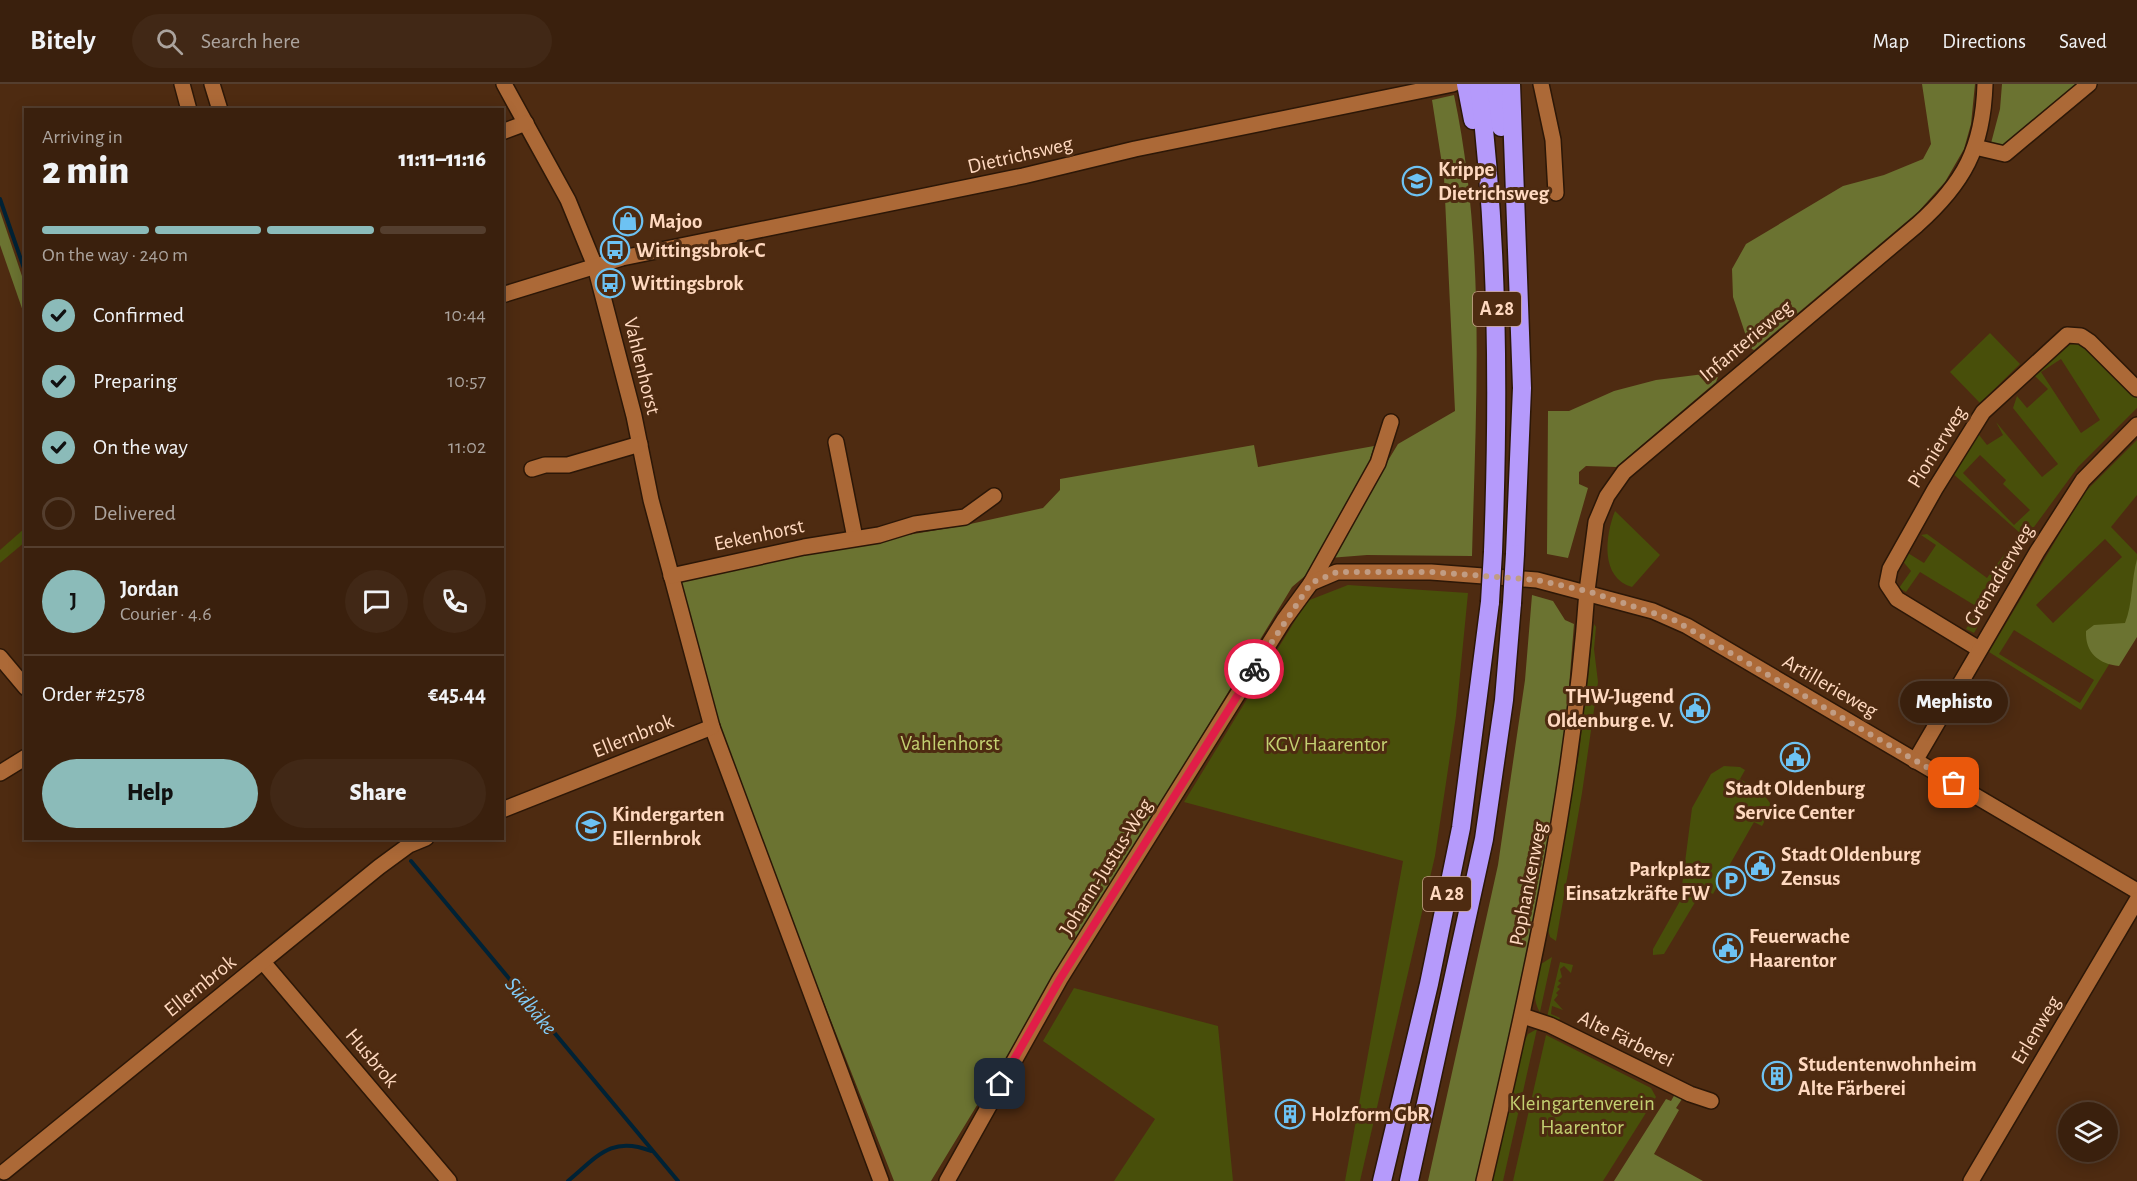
<!DOCTYPE html>
<meta charset="utf-8">
<style>
body{margin:0;font-family:"Alegreya Sans",sans-serif;background:#412816;color:#f1f3f6;height:100vh;display:flex;flex-direction:column;font-size:22px;white-space:nowrap}
*{box-sizing:border-box;margin:0}
p{font-size:20px;color:#aba39d}
.icon{flex:none;width:33px;height:33px;fill:none;stroke:currentColor;stroke-width:2;stroke-linecap:round;stroke-linejoin:round}
.map{position:relative;flex:1;overflow:hidden}
.side{position:absolute;left:24px;top:24px;width:480px;height:732px;display:flex;flex-direction:column;background:#3a200d;border-radius:0px;box-shadow:0 3px 15px #0003,0 0 0 2px #543e2e}
.side>*{flex:none}
.controls{position:absolute;left:2058px;top:1018px;display:grid;gap:12px}
.controls a{display:grid;place-items:center;width:60px;height:60px;border-radius:50%;background:#3a200d;box-shadow:0 3px 15px #0003,0 0 0 2px #543e2e;font-size:30px}
.pin{position:absolute;display:grid;place-items:center;width:51px;height:51px;color:#fff;margin:-26px;border-radius:12px;box-shadow:0 3px 9px #0006}
.courier{position:absolute;display:grid;place-items:center;width:60px;height:60px;margin:-30px;border:4px solid #e11d48;border-radius:50%;background:#fff;color:#222;box-shadow:0 2px 8px #0007}
.bubble{position:absolute;height:42px;border-radius:21px;background:#3a200d;box-shadow:0 3px 15px #0003,0 0 0 2px #543e2e;font-size:20px;font-weight:800;line-height:42px;text-align:center}
.overview em{font-style:normal;font-weight:800}
.overview div{display:flex;flex-direction:column-reverse}
.overview{display:flex;align-items:center;justify-content:space-between;height:102px;padding:0 18px}
h1{font-size:39px;font-weight:800;line-height:45px}
.bar{display:grid;grid-template-columns:repeat(4,1fr);gap:9px 6px;align-content:center;height:72px;padding:0 18px}
.bar i{height:8px;border-radius:4px;background:#543e2e}
.bar .on{background:#8bbbb9}
.bar p{grid-column:span 4}
.line{display:flex;align-items:center;gap:15px;padding:0 18px;border-top:2px solid #543e2e}
.line div{flex:1}
.round{display:grid;place-items:center;flex:none;width:63px;height:63px;border-radius:32px;background:#412816}
ol{padding:0 18px;list-style:none}
li{display:flex;align-items:center;gap:18px;height:66px}
li p{margin-inline-start:auto}
li .icon{padding:6px;border-radius:50%;background:#8bbbb9;color:#111;stroke-width:4}
li:last-child{color:#aba39d}
li i{width:33px;height:33px;border:3px solid #543e2e;border-radius:50%}
.primary-button{display:flex;gap:12px;margin-top:auto;padding:12px 18px}
.primary-button a{flex:1;height:69px;border-radius:36px;background:#8bbbb9;color:#111;font-size:24px;font-weight:800;line-height:69px;text-align:center}
.primary-button a+a{background:#412816;color:#f1f3f6}
header{display:flex;align-items:center;gap:36px;box-sizing:border-box;height:84px;padding:0 30px;background:#3a200d;border-bottom:2px solid #543e2e}
header strong{font-size:28px}
nav{display:flex;gap:33px;margin-inline-start:auto;font-size:21px}
.search{width:420px;height:54px;background:#412816;display:flex;align-items:center;gap:15px;box-sizing:border-box;padding:0 21px;border-radius:33px;color:#aba39d;font-size:22px}
.map>svg:first-child{display:block}
</style>
<header>
<strong>Bitely</strong>
<div class="search"><svg class="icon" aria-label="search" viewBox="0 0 24 24"><circle cx="10" cy="10" r="6"/><path d="M15 15l6 6"/></svg>Search here</div>
<nav><a>Map</a><a>Directions</a><a>Saved</a></nav>
</header>
<div class="map">
<svg width="2137" height="1097" viewBox="0 0 2137 1097">
<rect width="100%" height="100%" fill="#4e2b11"/>
<g fill="#484f0a" fill-rule="evenodd">
<path d="M 1990,249 L 2020,280 L 1980,319 L 1950,288 Z"/>
<path d="M 2073,257 L 2081,259 L 2132,308 L 2137,314 L 2137,324 L 2078,383 L 2034,443 L 1974,549 L 1966,545 L 1979,524 L 1920,488 L 1906,508 L 1899,504 L 1911,487 L 1900,474 L 1903,466 L 1924,479 L 1936,461 L 1921,451 L 1927,450 L 1987,494 L 2020,449 L 1951,388 L 1976,347 L 1987,361 L 2003,351 L 1996,338 L 2042,393 L 2058,380 L 2013,324 L 2017,312 L 2027,324 L 2048,305 L 2032,289 L 2064,259 ZM 2061,275 L 2100,336 L 2081,349 L 2041,288 ZM 1980,371 L 2006,396 L 2003,400 L 2030,426 L 2014,441 L 1963,389 Z"/>
<path d="M 2137,356 L 2137,411 L 2111,443 L 2137,470 L 2137,535 L 2081,626 L 1989,568 L 2084,409 ZM 2105,455 L 2122,473 L 2053,539 L 2036,521 ZM 2014,546 L 2094,596 L 2080,619 L 1999,570 Z"/>
<path d="M 1615,427 L 1660,471 L 1632,503 C 1600,494 1605,452 1615,427 Z"/>
<path d="M 25,444 L 25,458 L 0,479 L 0,466 Z"/>
<path d="M 1348,501 L 1468,509 L 1456,632 L 1435,772 L 1360,1097 L 1345,1097 L 1403,777 L 1184,718 L 1307,517 Z"/>
<path d="M 1594,540 L 1596,543 L 1594,565 L 1598,598 L 1582,709 L 1556,857 L 1550,853 L 1548,846 L 1579,669 Z"/>
<path d="M 1724,682 L 1740,683 L 1745,686 L 1740,695 L 1762,708 L 1770,719 L 1769,729 L 1762,742 L 1754,738 L 1713,810 L 1703,805 L 1664,870 L 1653,871 L 1653,865 L 1680,817 L 1692,724 L 1711,690 Z"/>
<path d="M 1552,873 L 1540,928 C 1530,913 1538,896 1541,880 Z"/>
<path d="M 1560,878 L 1573,881 L 1571,889 L 1564,882 L 1560,885 L 1562,893 L 1558,897 L 1561,899 L 1557,903 L 1560,905 L 1556,909 L 1558,911 L 1554,916 L 1563,926 L 1552,922 L 1551,930 L 1560,934 L 1558,938 L 1547,933 Z"/>
<path d="M 1074,904 L 1218,942 L 1233,1097 L 1114,1097 L 1155,1035 L 1043,957 Z"/>
<path d="M 1537,945 L 1503,1097 L 1492,1097 L 1524,958 L 1528,950 Z"/>
<path d="M 1546,951 L 1651,1004 L 1656,1013 L 1603,1097 L 1513,1097 Z"/>
</g>
<g fill="#6b7331">
<path d="M 1922,0 L 1975,0 L 1971,40 L 1964,65 L 1945,98 L 1918,128 L 1754,266 L 1750,264 L 1733,213 L 1732,185 L 1746,160 L 1843,102 L 1884,91 L 1923,75 L 1931,60 Z"/>
<path d="M 2002,0 L 2078,0 L 2005,63 L 1990,63 L 2000,25 Z"/>
<path d="M 1454,11 C 1486,163 1476,318 1472,472 L 1367,471 L 1329,474 L 1398,360 L 1455,327 L 1444,93 L 1432,16 Z"/>
<path d="M 0,127 L 25,201 L 25,233 L 0,161 Z"/>
<path d="M 1720,288 L 1716,298 L 1616,383 L 1586,382 L 1579,388 L 1579,400 L 1588,404 L 1568,474 L 1547,470 L 1548,327 L 1569,327 L 1614,307 L 1656,296 Z"/>
<path d="M 1254,361 L 1258,383 L 1374,362 L 1364,395 L 1312,486 L 1292,503 L 931,1097 L 894,1097 L 714,639 L 678,494 L 753,477 L 961,442 L 1043,424 L 1060,406 L 1060,395 Z"/>
<path d="M 2137,475 L 2137,553 L 2119,582 C 2099,580 2085,569 2086,547 L 2094,541 L 2125,539 C 2133,519 2131,497 2137,475 Z"/>
<path d="M 1532,511 L 1553,517 L 1565,536 L 1574,540 L 1564,666 L 1531,858 L 1477,1097 L 1428,1097 L 1498,781 L 1525,596 Z"/>
<path d="M 1675,1010 L 1682,1015 L 1676,1024 L 1679,1026 L 1654,1070 L 1703,1097 L 1614,1097 L 1666,1015 L 1671,1017 Z"/>
</g>
<g fill="none" stroke-linecap="round" stroke-linejoin="round">
<g stroke="#002235" stroke-width="4">
<path d="M 0,115 L 26,190"/>
<path d="M 411,777 L 678,1097"/>
<path d="M 568,1097 C 597,1073 611,1051 651,1067"/>
</g>
<g stroke="#2c1707" stroke-width="18">
<g id="minor">
<path d="M 182,0 L 189,26"/>
<path d="M 212,0 L 220,26"/>
<path d="M 504,0 L 568,116 L 595,182 L 634,332 L 651,416 L 712,643 L 881,1097"/>
<path d="M 1541,0 L 1553,56 L 1556,109"/>
<path d="M 502,48 L 526,39"/>
<path d="M 1975,63 L 2005,70 L 2089,0"/>
<path d="M 502,211 L 622,174 L 1023,92 L 1135,65 L 1453,0"/>
<path d="M 836,358 L 855,454"/>
<path d="M 532,385 L 545,381 L 568,381 L 640,360"/>
<path d="M 671,492 L 804,463 L 879,451 L 915,440 L 965,433 L 994,412"/>
<path d="M 1311,499 L 1378,379 L 1391,338"/>
<path d="M 1587,507 L 1596,438 L 1607,412 L 1624,388 L 1917,141 C 1964,99 1983,64 1985,0"/>
<path d="M 1979,565 L 1897,515 L 1887,500 L 1890,485 L 1935,405 L 1983,328 L 2067,251 L 2081,252 L 2090,258 L 2137,305"/>
<path d="M 0,573 L 26,604"/>
<path d="M 1915,677 L 2037,468 L 2083,396 L 2137,341"/>
<path d="M 0,689 L 26,673"/>
<path d="M 502,726 L 712,643"/>
<path d="M 263,878 L 449,1097"/>
<path d="M 1523,932 L 1550,941 L 1690,1010 L 1711,1017"/>
<path d="M 4,1088 L 379,783 L 409,761 L 426,754"/>
<path d="M 947,1097 L 1060,895 L 1284,536 L 1311,499 L 1337,488 L 1431,488 L 1537,496 L 1653,527 L 1687,542 L 2137,807"/>
<path d="M 1971,1097 L 2137,816"/>
</g>
</g>
<g stroke="#2c1707" stroke-width="18">
<path id="tertiary" d="M 1484,1097 C 1530,902 1573,708 1587,507"/>
</g>
<g stroke="#2c1707" stroke-width="21">
<g id="motorway">
<path d="M 1466,0 L 1473,36"/>
<path d="M 1479,0 C 1498,156 1499,311 1493,468"/>
<path d="M 1496,0 L 1501,43"/>
<path d="M 1511,0 L 1522,304 L 1515,470"/>
<path d="M 1382,1097 L 1429,900 L 1461,744 L 1490,518"/>
<path d="M 1409,1097 L 1484,755 L 1504,616 L 1512,519"/>
</g>
</g>
<use href="#minor" stroke="#ac6937" stroke-width="15"/>
<use href="#tertiary" stroke="#ac6937" stroke-width="15"/>
<use href="#motorway" stroke="#b59afb" stroke-width="18"/>
<g stroke="#2c1707" stroke-width="21" stroke-linecap="butt">
<g id="motorway-bridge">
<path d="M 1490,518 L 1493,468"/>
<path d="M 1512,519 L 1515,470"/>
</g>
</g>
<use href="#motorway-bridge" stroke="#b59afb" stroke-width="18"/>
</g>
<g fill="none" stroke-linecap="round" stroke-linejoin="round">
<path stroke="#c19c83" stroke-width="6" stroke-dasharray="0 10.8" d="M 1254,585 L 1311,499 L 1337,488 L 1431,488 L 1537,496 L 1587,507 L 1674,536 L 1954,699"/>
<path stroke="#e11d48" stroke-width="8" d="M 1000,1000 L 1060,895 L 1254,585"/>
</g>
<defs>
<g id="school-ring" transform="scale(1.5)"><circle r="9.5" fill="#4e2b11" stroke="#6dc2f3" stroke-width="1.5"/><path d="M0-5L7-2L0 1L-7-2ZM-4 1L0 2.5L4 1V4Q0 6-4 4Z" fill="#6dc2f3"/></g>
<g id="shop-ring" transform="scale(1.5)"><circle r="9.5" fill="#4e2b11" stroke="#6dc2f3" stroke-width="1.5"/><path d="M-5-2.5h2.3a2.7 3.5 0 0 1 5.4 0H5L5.5 6h-11ZM-1.5-2.5h3a1.5 2.3 0 0 0-3 0Z" fill="#6dc2f3"/></g>
<g id="bus-ring" transform="scale(1.5)"><circle r="9.5" fill="#4e2b11" stroke="#6dc2f3" stroke-width="1.5"/><path d="M-5-6H5V4H4V6H2V4H-2V6H-4V4H-5ZM-3.5-4V0h7V-4ZM-3.5 1.2v1.5H-2V1.2ZM2 1.2v1.5H3.5V1.2Z" fill="#6dc2f3"/></g>
<g id="civic-ring" transform="scale(1.5)"><circle r="9.5" fill="#4e2b11" stroke="#6dc2f3" stroke-width="1.5"/><path d="M-.6-6.5H3V-4.5H.6V-3L4-1V1h2V6H-6V1h2V-1L-.6-3ZM-1.2 2.5V6h2.4V2.5Z" fill="#6dc2f3"/></g>
<g id="parking-ring" transform="scale(1.5)"><circle r="9.5" fill="#4e2b11" stroke="#6dc2f3" stroke-width="1.5"/><path d="M-3.5-5.5H1a3.5 3.5 0 0 1 0 7H-1V5.5H-3.5ZM-1-3.4V-.6H.8a1.4 1.4 0 0 0 0-2.8Z" fill="#6dc2f3"/></g>
<g id="building-ring" transform="scale(1.5)"><circle r="9.5" fill="#4e2b11" stroke="#6dc2f3" stroke-width="1.5"/><path d="M-4-6H4V6H1V3H-1V6H-4ZM-2.5-4.3h1.7v1.8h-1.7ZM.8-4.3h1.7v1.8H.8ZM-2.5-1h1.7V.8h-1.7ZM.8-1h1.7V.8H.8Z" fill="#6dc2f3"/></g>
</defs>
<g fill-rule="evenodd">
<use href="#school-ring" x="1417" y="97"/>
<use href="#shop-ring" x="628" y="137"/>
<use href="#bus-ring" x="615" y="166"/>
<use href="#bus-ring" x="610" y="199"/>
<use href="#civic-ring" x="1695" y="624"/>
<use href="#civic-ring" x="1795" y="673"/>
<use href="#school-ring" x="591" y="742"/>
<use href="#civic-ring" x="1760" y="782"/>
<use href="#parking-ring" x="1731" y="797"/>
<use href="#civic-ring" x="1728" y="864"/>
<use href="#building-ring" x="1777" y="992"/>
<use href="#building-ring" x="1290" y="1030"/>
</g>
<g text-anchor="middle" dominant-baseline="central" stroke-width="6" stroke-linejoin="round" paint-order="stroke">
<g fill="#4e2b11" stroke="#caa58c" stroke-width="1.5">
<rect x="1473" y="208" width="48" height="34" rx="4.5"/>
<rect x="1423" y="793" width="48" height="34" rx="4.5"/>
</g>
<g font-size="20" font-weight="bold" fill="#ffd9c0">
<text x="1497" y="225">A 28</text>
<text x="1447" y="810">A 28</text>
</g>
<g font-size="21" fill="#ffd9c0" stroke="#4e2b11">
<text transform="translate(1020 71) rotate(-13)">Dietrichsweg</text>
<text transform="translate(1746 257) rotate(-40)">Infanterieweg</text>
<text transform="translate(642 282) rotate(76)">Vahlenhorst</text>
<text transform="translate(1937 363) rotate(-58)">Pionierweg</text>
<text transform="translate(759 451) rotate(-12)">Eekenhorst</text>
<text transform="translate(1999 491) rotate(-59)">Grenadierweg</text>
<text transform="translate(1830 602) rotate(30)">Artillerieweg</text>
<text transform="translate(633 652) rotate(-22)">Ellernbrok</text>
<text transform="translate(1106 783) rotate(-58)">Johann-Justus-Weg</text>
<text transform="translate(1528 800) rotate(-79)">Pophankenweg</text>
<text transform="translate(200 902) rotate(-39)">Ellernbrok</text>
<text transform="translate(2036 946) rotate(-59)">Erlenweg</text>
<text transform="translate(1626 955) rotate(26)">Alte Färberei</text>
<text transform="translate(372 974) rotate(50)">Husbrok</text>
</g>
<g font-size="21" font-weight="bold" fill="#ffd9c0" stroke="#4e2b11" text-anchor="start">
<text x="1438" y="85">Krippe<tspan x="1438" dy="24">Dietrichsweg</tspan></text>
<text x="649" y="137">Majoo</text>
<text x="636" y="166">Wittingsbrok-C</text>
<text x="631" y="199">Wittingsbrok</text>
<text x="1674" y="612" text-anchor="end">THW-Jugend<tspan x="1674" dy="24">Oldenburg e. V.</tspan></text>
<text x="1795" y="704" text-anchor="middle">Stadt Oldenburg<tspan x="1795" dy="24">Service Center</tspan></text>
<text x="612" y="730">Kindergarten<tspan x="612" dy="24">Ellernbrok</tspan></text>
<text x="1781" y="770">Stadt Oldenburg<tspan x="1781" dy="24">Zensus</tspan></text>
<text x="1710" y="785" text-anchor="end">Parkplatz<tspan x="1710" dy="24">Einsatzkräfte FW</tspan></text>
<text x="1749" y="852">Feuerwache<tspan x="1749" dy="24">Haarentor</tspan></text>
<text x="1798" y="980">Studentenwohnheim<tspan x="1798" dy="24">Alte Färberei</tspan></text>
<text x="1311" y="1030">Holzform GbR</text>
</g>
<g font-size="21" fill="#c3d071" stroke="#4e2b11">
<text x="950" y="659">Vahlenhorst</text>
<text x="1326" y="660">KGV Haarentor</text>
<text x="1582" y="1019">Kleingartenverein<tspan x="1582" dy="24">Haarentor</tspan></text>
</g>
<g font-size="22" font-style="italic" fill="#83cdf9" stroke="#4e2b11">
<text transform="translate(531 922) rotate(50)">Südbäke</text>
</g>
</g>
</svg>
<div class="controls">
<a><svg class="icon" aria-label="layers" viewBox="0 0 24 24"><path d="M12 4l9 5-9 5-9-5zM3 14l9 5 9-5"/></svg></a>
</div>
<div class="pin" style="left:1954px;top:699px;background:#ea580c"><svg class="icon" aria-label="bag" viewBox="0 0 24 24"><path d="M5 8h14l-1 12H6zM9 8a3 3 0 0 1 6 0"/></svg></div>
<div class="pin" style="left:1000px;top:1000px;background:#1f2937"><svg class="icon" aria-label="home" viewBox="0 0 24 24"><path d="M3 11l9-7 9 7M6 9v11h12V9"/></svg></div>
<div class="courier" style="left:1254px;top:585px"><svg class="icon" aria-label="bike" viewBox="0 0 24 24"><circle cx="6" cy="16" r="4"/><circle cx="18" cy="16" r="4"/><path d="M6 16l4-8h5l3 8M10 8l3 8H6M13 5h3"/></svg></div>
<div class="bubble" style="left:1900px;top:597px;width:108px">Mephisto</div>
<section class="side">
<div class="overview"><div><h1>2 min</h1><p>Arriving in</p></div><em>11:11–11:16</em></div>
<div class="bar"><i class="on"></i><i class="on"></i><i class="on"></i><i></i><p>On the way · 240 m</p></div>
<ol>
<li><svg class="icon" aria-label="check" viewBox="0 0 24 24"><path d="M5 12l5 5 9-10"/></svg>Confirmed<p>10:44</p></li>
<li><svg class="icon" aria-label="check" viewBox="0 0 24 24"><path d="M5 12l5 5 9-10"/></svg>Preparing<p>10:57</p></li>
<li><svg class="icon" aria-label="check" viewBox="0 0 24 24"><path d="M5 12l5 5 9-10"/></svg>On the way<p>11:02</p></li>
<li><i></i>Delivered</li>
</ol>
<div class="line" style="height:108px"><b class="round" style="background:#8bbbb9;color:#111">J</b><div><b>Jordan</b><p>Courier · 4.6</p></div><a class="round"><svg class="icon" aria-label="chat" viewBox="0 0 24 24"><path d="M4 5h16v11H9l-5 4z"/></svg></a><a class="round"><svg class="icon" aria-label="phone" viewBox="0 0 24 24"><path d="M5 4h4l2 5-3 2q2 4 5 5l2-3 5 2v4C11 20 4 13 5 4z"/></svg></a></div>
<div class="line" style="height:78px"><div>Order #2578</div><b>€45.44</b></div>
<div class="primary-button"><a>Help</a><a>Share</a></div>
</section>
</div>
